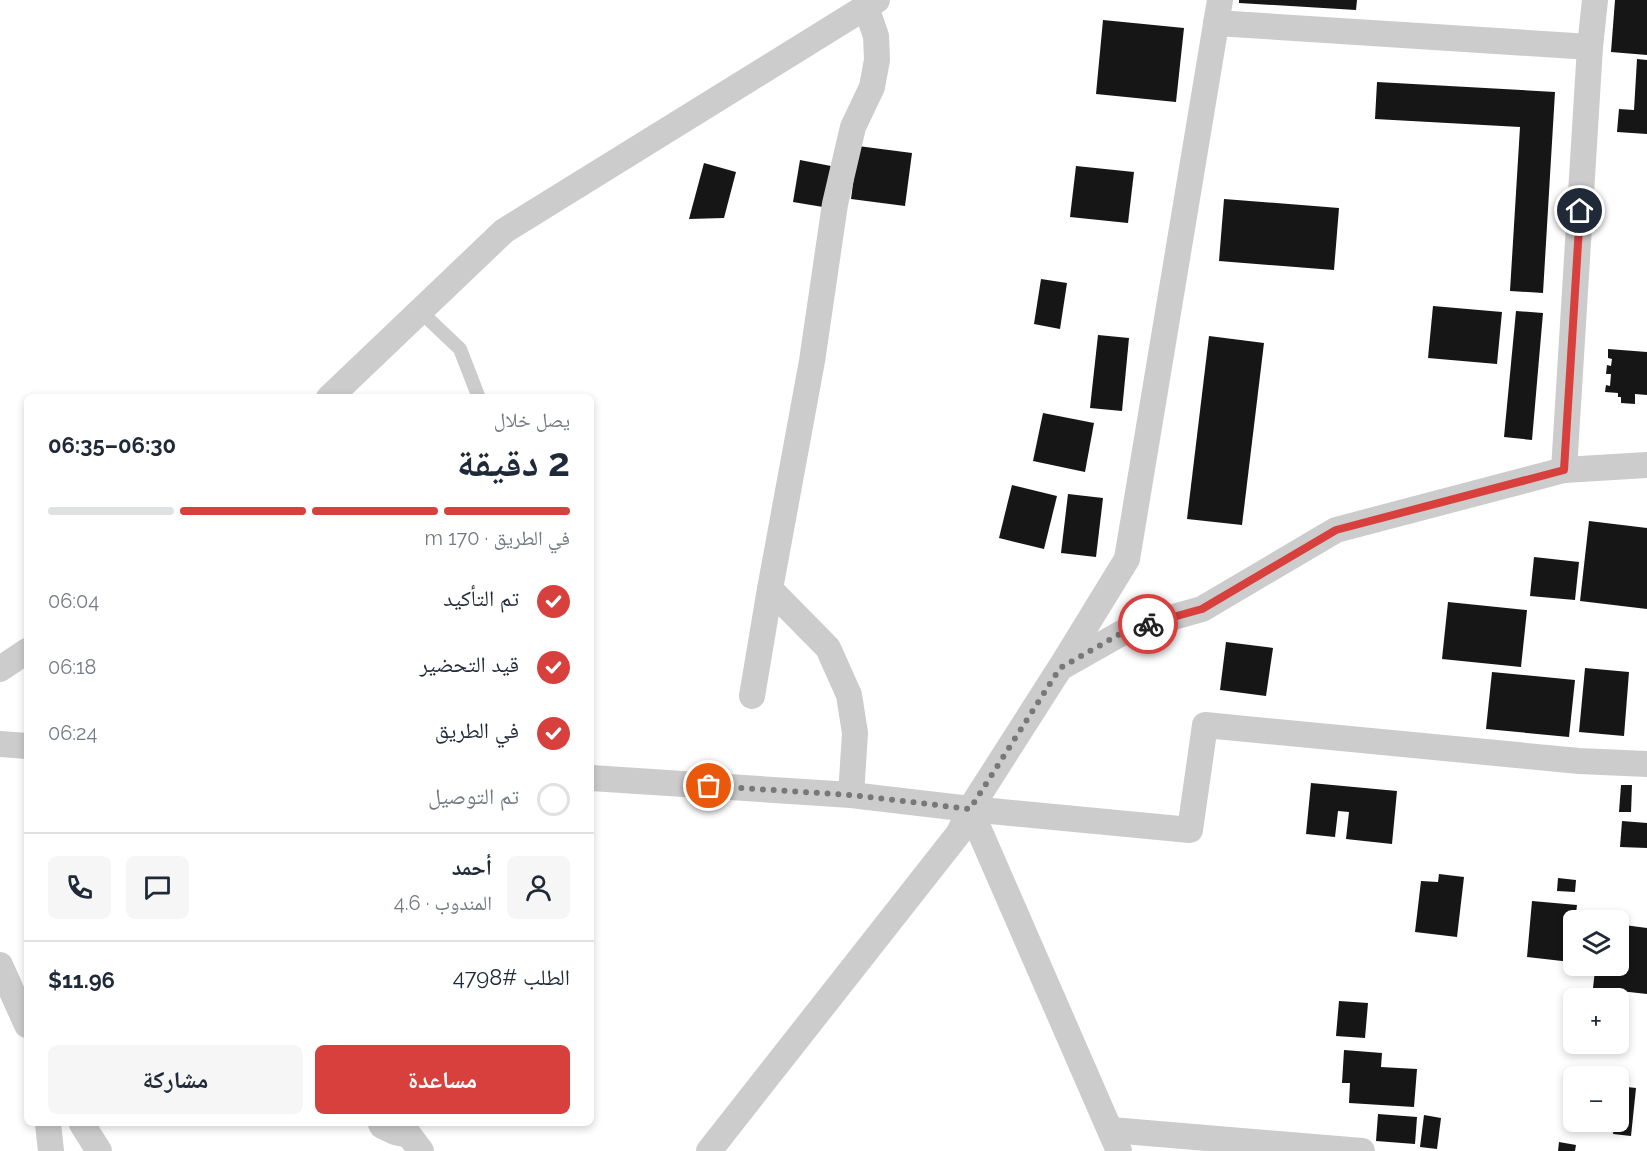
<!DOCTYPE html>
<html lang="ar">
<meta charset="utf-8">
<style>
body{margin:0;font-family:Raleway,"Noto Naskh Arabic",sans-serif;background:#f6f6f7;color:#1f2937;direction:rtl;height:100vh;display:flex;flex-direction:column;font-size:22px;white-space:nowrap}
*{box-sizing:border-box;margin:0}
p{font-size:20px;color:#747a83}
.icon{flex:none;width:33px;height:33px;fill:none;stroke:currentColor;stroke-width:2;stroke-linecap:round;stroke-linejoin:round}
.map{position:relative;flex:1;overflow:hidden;direction:ltr}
.sheet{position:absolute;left:24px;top:394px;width:570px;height:732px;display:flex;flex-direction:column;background:#fff;border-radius:9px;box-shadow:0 3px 9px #0003;direction:rtl}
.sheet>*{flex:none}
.buttons{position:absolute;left:1563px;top:910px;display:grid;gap:12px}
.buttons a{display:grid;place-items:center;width:66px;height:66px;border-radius:9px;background:#fff;box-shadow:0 3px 9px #0003;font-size:30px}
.pin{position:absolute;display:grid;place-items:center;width:51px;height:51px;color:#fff;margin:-26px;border:3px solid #fff;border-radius:50%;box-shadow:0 2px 6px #0007}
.courier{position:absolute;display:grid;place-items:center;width:60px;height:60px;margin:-30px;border:4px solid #d8403e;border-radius:50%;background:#fff;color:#222;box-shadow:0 2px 8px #0007}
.headline em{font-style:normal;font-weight:700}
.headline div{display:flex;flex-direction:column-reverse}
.headline{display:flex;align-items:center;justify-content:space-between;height:102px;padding:0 24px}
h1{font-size:39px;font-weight:700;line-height:45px}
.bar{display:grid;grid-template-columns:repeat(4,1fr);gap:9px 6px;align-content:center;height:72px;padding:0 24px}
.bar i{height:8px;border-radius:4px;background:#e0e1e3}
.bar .current{background:#d8403e}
.bar p{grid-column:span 4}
.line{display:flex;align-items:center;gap:15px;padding:0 24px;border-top:2px solid #e0e1e3}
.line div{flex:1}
.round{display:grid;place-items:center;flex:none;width:63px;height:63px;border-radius:9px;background:#f6f6f7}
ol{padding:0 24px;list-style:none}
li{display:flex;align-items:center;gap:18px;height:66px}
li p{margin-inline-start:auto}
li .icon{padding:6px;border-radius:50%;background:#d8403e;color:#fff;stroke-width:4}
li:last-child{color:#747a83}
li i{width:33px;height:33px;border:3px solid #e0e1e3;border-radius:50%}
.action{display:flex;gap:12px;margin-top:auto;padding:12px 24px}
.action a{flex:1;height:69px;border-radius:9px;background:#d8403e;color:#fff;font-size:24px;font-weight:700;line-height:69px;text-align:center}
.action a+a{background:#f6f6f7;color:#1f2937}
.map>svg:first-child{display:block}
</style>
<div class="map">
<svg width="1647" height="1151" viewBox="0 0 1647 1151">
<rect width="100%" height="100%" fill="#fff"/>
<g fill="#161616">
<path d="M 1239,0 L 1357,0 L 1356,10 L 1239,3 Z"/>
<path d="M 1615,0 L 1647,0 L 1647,55 L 1611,52 Z"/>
<path d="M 1103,20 L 1184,28 L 1176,102 L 1096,94 Z"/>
<path d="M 1637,59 L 1647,60 L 1647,134 L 1617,132 L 1619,109 L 1634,110 Z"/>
<path d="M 1377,82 L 1555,92 L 1543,293 L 1510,291 L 1520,127 L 1375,119 Z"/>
<path d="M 858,146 L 912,153 L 905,206 L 851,199 Z"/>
<path d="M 800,160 L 831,166 L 823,207 L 793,202 Z"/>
<path d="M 704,163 L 736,172 L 724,218 L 689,219 Z"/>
<path d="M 1076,166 L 1134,172 L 1128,223 L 1070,217 Z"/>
<path d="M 1224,199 L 1339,208 L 1334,270 L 1219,261 Z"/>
<path d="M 1041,279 L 1067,283 L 1060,329 L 1034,324 Z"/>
<path d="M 1433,306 L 1502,312 L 1497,364 L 1428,358 Z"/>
<path d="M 1516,311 L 1543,313 L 1532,440 L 1504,437 Z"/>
<path d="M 1098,335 L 1129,338 L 1122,411 L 1090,408 Z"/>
<path d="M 1209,336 L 1264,343 L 1242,525 L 1187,519 Z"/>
<path d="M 1608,349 L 1647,352 L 1647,395 L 1635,394 L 1635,404 L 1621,403 L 1621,397 L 1618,397 L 1618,393 L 1605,392 L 1606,385 L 1610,386 L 1611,374 L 1606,374 L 1607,365 L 1611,366 L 1612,359 L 1608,358 Z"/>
<path d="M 1043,413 L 1094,423 L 1085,472 L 1033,461 Z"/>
<path d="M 1012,485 L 1057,496 L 1044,549 L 999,538 Z"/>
<path d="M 1068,494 L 1103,498 L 1096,557 L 1061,553 Z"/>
<path d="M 1589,521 L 1647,528 L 1647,609 L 1580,601 Z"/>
<path d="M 1534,557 L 1579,562 L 1575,600 L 1530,596 Z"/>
<path d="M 1448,602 L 1527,610 L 1521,667 L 1442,659 Z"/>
<path d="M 1226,642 L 1273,648 L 1266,696 L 1220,690 Z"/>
<path d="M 1585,668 L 1629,672 L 1624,736 L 1579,732 Z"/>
<path d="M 1492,672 L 1575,680 L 1569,737 L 1486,729 Z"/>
<path d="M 1311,783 L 1397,791 L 1392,844 L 1346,839 L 1349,812 L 1338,811 L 1335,837 L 1306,834 Z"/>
<path d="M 1621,785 L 1632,785 L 1631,812 L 1619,812 Z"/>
<path d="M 1622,821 L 1647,823 L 1647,848 L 1620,847 Z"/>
<path d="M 1439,874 L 1464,877 L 1457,937 L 1415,932 L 1421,881 L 1438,882 Z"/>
<path d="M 1558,878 L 1576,880 L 1575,892 L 1557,891 Z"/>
<path d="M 1532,901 L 1577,905 L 1575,921 L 1574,921 L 1571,962 L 1527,957 Z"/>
<path d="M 1624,925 L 1647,928 L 1647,994 L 1593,988 L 1595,970 L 1619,973 L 1621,957 L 1618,957 L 1618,929 L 1623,930 Z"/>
<path d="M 1339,1001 L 1368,1003 L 1365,1038 L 1336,1036 Z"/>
<path d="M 1344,1050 L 1382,1053 L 1381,1067 L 1417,1069 L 1414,1107 L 1349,1103 L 1350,1083 L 1342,1083 Z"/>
<path d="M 1618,1086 L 1636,1088 L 1631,1136 L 1613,1134 L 1615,1122 L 1618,1122 Z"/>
<path d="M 1378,1114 L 1417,1117 L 1415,1144 L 1376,1141 Z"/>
<path d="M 1424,1115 L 1441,1118 L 1437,1149 L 1420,1147 Z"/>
<path d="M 1559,1142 L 1576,1145 L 1575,1151 L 1558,1151 Z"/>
</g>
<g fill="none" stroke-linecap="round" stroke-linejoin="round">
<path stroke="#ccc" stroke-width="14" d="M 420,311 L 460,349 L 479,398"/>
<g stroke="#ccc" stroke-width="26">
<path d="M 1216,23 L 1590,47"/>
<path d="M 329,398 L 504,231 L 877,0"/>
<path d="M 1564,470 L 1590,47 L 1595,0"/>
<path d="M 770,589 L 828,648 L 849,695 L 855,733 L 851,795"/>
<path d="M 1062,665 L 1127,559 L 1220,0"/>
<path d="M 0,669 L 27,651"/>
<path d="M 752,696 L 770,589 L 812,361 L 835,204 L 853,127 L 872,87 L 877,60 L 876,36 L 866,7"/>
<path d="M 0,744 L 27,746"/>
<path d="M 591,778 L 851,795 L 970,809 L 1190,830 L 1205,725 L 1579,761 L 1647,764"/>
<path d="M 970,809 L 1119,1151"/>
<path d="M 0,965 L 27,1025"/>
<path d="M 48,1124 L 51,1151"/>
<path d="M 82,1124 L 99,1151"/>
<path d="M 381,1124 L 382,1126 L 395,1132 L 409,1135 L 421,1151"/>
<path d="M 1111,1130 L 1362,1151"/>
<path d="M 709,1151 L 959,833 L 970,809 L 1060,668 L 1127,630 L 1202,609 L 1336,530 L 1564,470 L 1647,465"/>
</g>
</g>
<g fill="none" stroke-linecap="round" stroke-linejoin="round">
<path stroke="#787878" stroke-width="6" stroke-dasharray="0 10.8" d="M 709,786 L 851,795 L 970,809 L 1060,668 L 1127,630 L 1148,624"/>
<path stroke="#d8403e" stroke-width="8" d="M 1148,624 L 1202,609 L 1336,530 L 1564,470 L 1580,211"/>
</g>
</svg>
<div class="buttons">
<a><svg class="icon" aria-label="layers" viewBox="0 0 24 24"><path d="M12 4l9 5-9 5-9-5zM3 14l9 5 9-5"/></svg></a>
<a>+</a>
<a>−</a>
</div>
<div class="pin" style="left:709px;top:786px;background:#ea580c"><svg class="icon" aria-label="bag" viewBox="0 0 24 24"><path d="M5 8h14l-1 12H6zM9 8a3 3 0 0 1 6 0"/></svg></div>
<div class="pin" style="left:1580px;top:211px;background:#1f2937"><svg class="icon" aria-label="home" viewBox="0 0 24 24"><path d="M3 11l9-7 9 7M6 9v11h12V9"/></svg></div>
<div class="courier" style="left:1148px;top:624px"><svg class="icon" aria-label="bike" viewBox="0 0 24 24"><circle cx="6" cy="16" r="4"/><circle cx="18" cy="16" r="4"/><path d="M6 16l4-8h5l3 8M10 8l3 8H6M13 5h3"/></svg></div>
<section class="sheet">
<div class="headline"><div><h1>2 دقيقة</h1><p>يصل خلال</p></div><em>06:30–06:35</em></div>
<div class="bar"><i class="current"></i><i class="current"></i><i class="current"></i><i></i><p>في الطريق · 170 m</p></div>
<ol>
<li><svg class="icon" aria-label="check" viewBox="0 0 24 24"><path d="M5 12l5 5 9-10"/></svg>تم التأكيد<p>06:04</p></li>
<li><svg class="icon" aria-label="check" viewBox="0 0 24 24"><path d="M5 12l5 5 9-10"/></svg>قيد التحضير<p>06:18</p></li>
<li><svg class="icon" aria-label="check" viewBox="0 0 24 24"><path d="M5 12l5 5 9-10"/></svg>في الطريق<p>06:24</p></li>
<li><i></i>تم التوصيل</li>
</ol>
<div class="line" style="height:108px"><a class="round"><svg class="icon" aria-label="person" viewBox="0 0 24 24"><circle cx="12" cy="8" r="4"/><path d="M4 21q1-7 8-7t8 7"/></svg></a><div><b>أحمد</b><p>المندوب · 4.6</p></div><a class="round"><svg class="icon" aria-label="chat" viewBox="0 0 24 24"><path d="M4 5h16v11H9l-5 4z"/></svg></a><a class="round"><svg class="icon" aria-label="phone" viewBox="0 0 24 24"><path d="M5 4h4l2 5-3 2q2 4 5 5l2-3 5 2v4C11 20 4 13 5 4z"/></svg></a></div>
<div class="line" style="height:78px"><div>الطلب #4798</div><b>$11.96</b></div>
<div class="action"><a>مساعدة</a><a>مشاركة</a></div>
</section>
</div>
